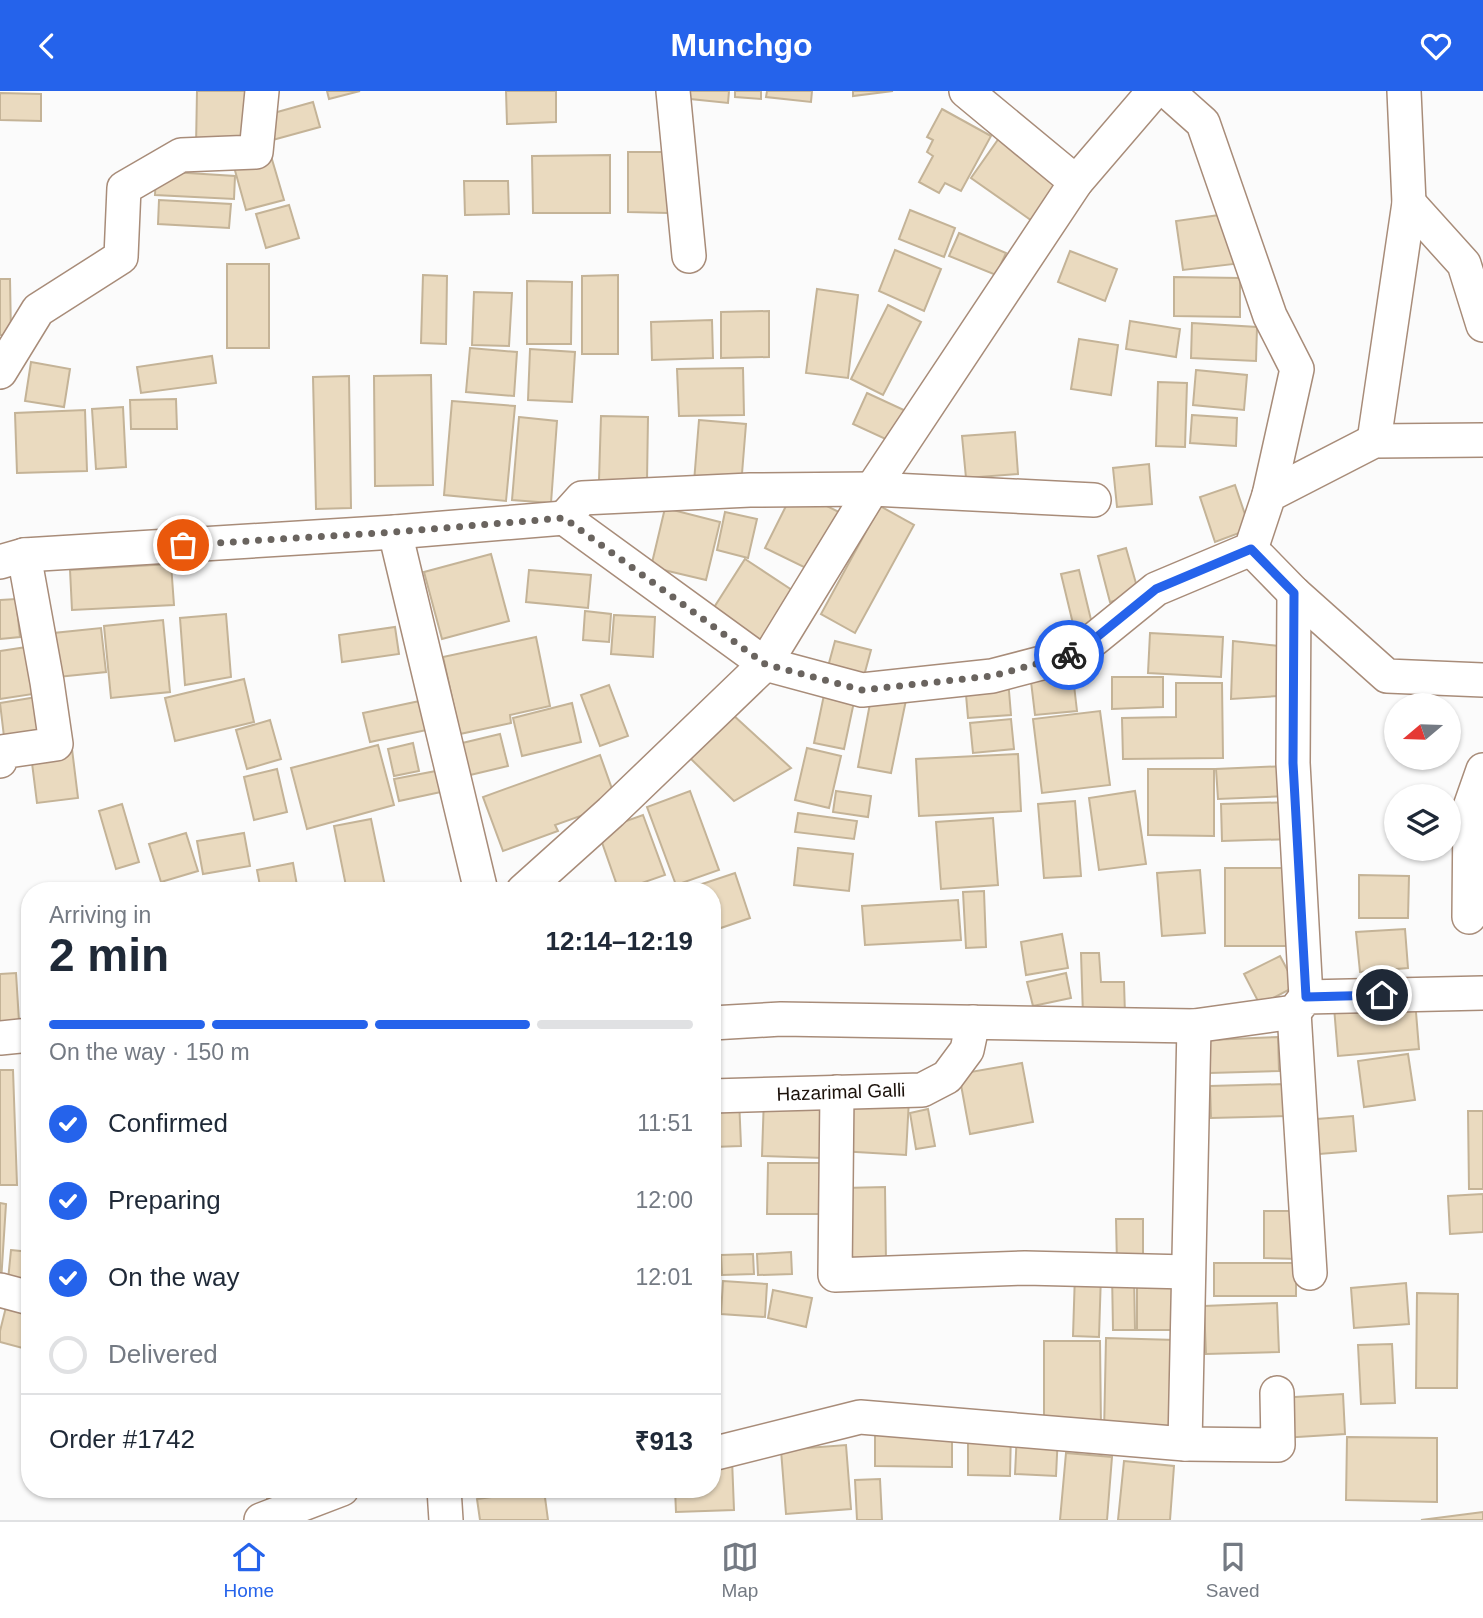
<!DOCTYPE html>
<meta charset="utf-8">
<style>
body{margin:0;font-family:Arial,sans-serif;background:#f2f2f3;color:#1f2937;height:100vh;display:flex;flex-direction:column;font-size:26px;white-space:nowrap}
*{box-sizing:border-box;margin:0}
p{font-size:23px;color:#747a83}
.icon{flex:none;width:38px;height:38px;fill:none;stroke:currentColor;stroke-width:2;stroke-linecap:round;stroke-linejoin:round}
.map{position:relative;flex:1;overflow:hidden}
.drawer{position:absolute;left:21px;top:791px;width:700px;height:616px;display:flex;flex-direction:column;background:#fff;border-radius:28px;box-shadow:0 2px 5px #0004}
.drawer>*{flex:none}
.needle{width:46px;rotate:251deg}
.controls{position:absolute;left:1384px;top:602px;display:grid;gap:14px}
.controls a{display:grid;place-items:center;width:77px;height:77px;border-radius:50%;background:#fff;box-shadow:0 2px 5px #0004;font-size:35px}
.pin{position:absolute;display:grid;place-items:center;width:60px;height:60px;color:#fff;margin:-30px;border:4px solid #fff;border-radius:50%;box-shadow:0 2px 7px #0007}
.courier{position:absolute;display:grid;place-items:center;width:70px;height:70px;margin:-35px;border:5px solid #2563eb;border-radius:50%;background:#fff;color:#222;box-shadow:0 2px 9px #0007}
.headline em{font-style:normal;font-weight:800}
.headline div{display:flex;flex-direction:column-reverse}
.headline{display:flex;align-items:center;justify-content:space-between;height:119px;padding:0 28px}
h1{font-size:46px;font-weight:800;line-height:52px}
.bar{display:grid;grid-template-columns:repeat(4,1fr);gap:10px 7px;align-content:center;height:84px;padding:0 28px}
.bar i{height:9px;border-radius:5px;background:#e0e1e3}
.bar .on{background:#2563eb}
.bar p{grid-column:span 4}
.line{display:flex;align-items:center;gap:18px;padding:0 28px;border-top:2px solid #e0e1e3}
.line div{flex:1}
ol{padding:0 28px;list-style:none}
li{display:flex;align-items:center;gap:21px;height:77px}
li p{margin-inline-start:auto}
li .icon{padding:7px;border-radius:50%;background:#2563eb;color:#fff;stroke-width:4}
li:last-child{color:#747a83}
li i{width:38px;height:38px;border:4px solid #e0e1e3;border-radius:50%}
header{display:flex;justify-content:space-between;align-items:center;height:91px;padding:0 28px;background:#2563eb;color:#fff;font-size:32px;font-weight:800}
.dock{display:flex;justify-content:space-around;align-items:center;height:98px;border-top:2px solid #e0e1e3;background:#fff;font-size:19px;color:#747a83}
.dock a{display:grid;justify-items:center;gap:4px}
.dock .on{color:#2563eb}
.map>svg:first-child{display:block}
</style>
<header><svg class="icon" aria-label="back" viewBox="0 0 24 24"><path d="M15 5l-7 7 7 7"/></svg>Munchgo<svg class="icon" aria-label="heart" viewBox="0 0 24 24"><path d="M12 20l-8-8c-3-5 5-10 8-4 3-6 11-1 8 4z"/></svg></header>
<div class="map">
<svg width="1483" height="1429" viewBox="0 0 1483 1429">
<rect width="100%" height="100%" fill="#fbfbfb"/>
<g fill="#eadabf" stroke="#c4b397" stroke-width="2">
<path d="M 197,0 L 254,0 L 253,56 L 196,55 Z"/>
<path d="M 327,0 L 360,0 L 329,8 Z"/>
<path d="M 506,0 L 556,0 L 556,31 L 507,33 Z"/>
<path d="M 682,0 L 729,0 L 728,12 L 681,7 Z"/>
<path d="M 735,0 L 761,0 L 761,8 L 735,6 Z"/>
<path d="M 767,0 L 812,0 L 811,11 L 766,6 Z"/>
<path d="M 853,0 L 893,0 L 853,5 Z"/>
<path d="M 0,2 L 41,3 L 41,30 L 0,29 Z"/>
<path d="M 313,11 L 320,36 L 269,50 L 263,25 Z"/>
<path d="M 942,18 L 991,45 L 961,100 L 945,92 L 939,102 L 919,91 L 933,65 L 927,61 L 933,49 L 927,46 Z"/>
<path d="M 1004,40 L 1062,93 L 1035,132 L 971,87 Z"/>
<path d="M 628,61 L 668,61 L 668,122 L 628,121 Z"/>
<path d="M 610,64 L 610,122 L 533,122 L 532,65 Z"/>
<path d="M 271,65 L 284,109 L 246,119 L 234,76 Z"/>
<path d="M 156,80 L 235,85 L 234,108 L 155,104 Z"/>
<path d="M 464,90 L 508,90 L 509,123 L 465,124 Z"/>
<path d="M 159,109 L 231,113 L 229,137 L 158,133 Z"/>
<path d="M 289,114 L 299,147 L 266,157 L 256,123 Z"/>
<path d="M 910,119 L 955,137 L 944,166 L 899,148 Z"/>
<path d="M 1227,123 L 1234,173 L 1183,179 L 1176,130 Z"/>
<path d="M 959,142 L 1006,162 L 996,184 L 949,165 Z"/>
<path d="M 895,159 L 941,178 L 924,220 L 879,200 Z"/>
<path d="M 1070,160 L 1117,178 L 1105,210 L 1058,191 Z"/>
<rect x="227" y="173" width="42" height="84"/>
<path d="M 423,184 L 447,185 L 446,253 L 421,252 Z"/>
<path d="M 618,184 L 618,263 L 582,263 L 582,185 Z"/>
<path d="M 1174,186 L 1240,187 L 1240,226 L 1174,225 Z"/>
<path d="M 0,188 L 10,188 L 11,244 L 0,244 Z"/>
<path d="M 527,190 L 572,191 L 571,253 L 527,253 Z"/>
<path d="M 817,198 L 858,204 L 848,287 L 806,282 Z"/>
<path d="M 474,201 L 512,202 L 509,255 L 472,254 Z"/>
<path d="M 888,214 L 921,231 L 883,304 L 851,288 Z"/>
<path d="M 769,220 L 769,266 L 721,267 L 721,221 Z"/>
<path d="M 712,229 L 713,267 L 652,269 L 651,231 Z"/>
<path d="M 1130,230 L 1180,238 L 1176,266 L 1126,258 Z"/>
<path d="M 1192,232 L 1257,236 L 1256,270 L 1191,267 Z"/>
<path d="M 1079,248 L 1118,254 L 1111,304 L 1071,298 Z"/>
<path d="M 470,257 L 517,261 L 514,305 L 466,301 Z"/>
<path d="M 530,258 L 575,261 L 572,311 L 528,309 Z"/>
<path d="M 212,265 L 216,292 L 141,302 L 137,276 Z"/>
<path d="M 31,271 L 70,278 L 64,316 L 25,310 Z"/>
<path d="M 743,277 L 744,324 L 679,325 L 677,278 Z"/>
<path d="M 1196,279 L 1247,284 L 1244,319 L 1193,314 Z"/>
<path d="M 431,284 L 433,394 L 375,395 L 374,285 Z"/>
<path d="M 349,285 L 351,417 L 316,418 L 313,286 Z"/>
<path d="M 1158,291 L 1187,292 L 1185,356 L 1156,355 Z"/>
<path d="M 867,302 L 906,320 L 892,351 L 853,333 Z"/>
<path d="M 176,308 L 177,338 L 131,338 L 130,309 Z"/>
<path d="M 452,310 L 515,315 L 506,410 L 444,404 Z"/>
<path d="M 123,316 L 126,376 L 96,378 L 92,318 Z"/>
<path d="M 85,319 L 87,380 L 17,382 L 15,322 Z"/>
<path d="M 1192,324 L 1237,327 L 1236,355 L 1190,352 Z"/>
<path d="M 601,325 L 648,326 L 647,390 L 599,389 Z"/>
<path d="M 519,326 L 557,330 L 551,412 L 512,409 Z"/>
<path d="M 699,329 L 746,333 L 741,395 L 694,391 Z"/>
<path d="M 1015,341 L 1018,383 L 966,387 L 962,345 Z"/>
<path d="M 1149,373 L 1152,413 L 1117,416 L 1113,377 Z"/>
<path d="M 1235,394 L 1250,438 L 1215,451 L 1200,406 Z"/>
<path d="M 794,399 L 841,422 L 812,480 L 765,457 Z"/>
<path d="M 880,415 L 914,434 L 855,542 L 821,523 Z"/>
<path d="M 665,417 L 720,431 L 706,489 L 651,476 Z"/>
<path d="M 725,421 L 757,428 L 748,467 L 717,459 Z"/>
<path d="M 1126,457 L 1139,503 L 1110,511 L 1098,465 Z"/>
<path d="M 491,463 L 509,530 L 442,548 L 424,481 Z"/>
<path d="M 745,468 L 798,503 L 766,553 L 713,518 Z"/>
<path d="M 171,473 L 174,514 L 72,519 L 70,479 Z"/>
<path d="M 529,479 L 591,484 L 588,517 L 526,511 Z"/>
<path d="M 1079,479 L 1093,537 L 1075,541 L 1061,483 Z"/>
<path d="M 16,508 L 20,546 L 0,548 L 0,509 Z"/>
<path d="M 585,520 L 611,523 L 609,551 L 583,549 Z"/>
<path d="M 226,523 L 231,586 L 185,594 L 180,527 Z"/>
<path d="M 614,524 L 655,526 L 653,566 L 611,563 Z"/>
<path d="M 163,529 L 170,601 L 111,607 L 104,535 Z"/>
<path d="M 395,536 L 399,563 L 342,571 L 339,544 Z"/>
<path d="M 101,537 L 106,581 L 48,587 L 44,543 Z"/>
<path d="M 1150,542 L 1223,546 L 1221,586 L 1148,582 Z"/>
<path d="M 536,546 L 550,615 L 510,624 L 511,632 L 460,643 L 443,566 Z"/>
<path d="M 835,550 L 871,559 L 862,592 L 826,583 Z"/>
<path d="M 1233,550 L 1279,555 L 1278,605 L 1231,608 Z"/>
<path d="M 40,554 L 46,601 L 0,608 L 0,560 Z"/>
<path d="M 1072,577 L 1077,620 L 1035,624 L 1030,582 Z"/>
<path d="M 1112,586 L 1163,586 L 1163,616 L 1112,618 Z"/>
<path d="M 244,588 L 254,631 L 175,650 L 165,607 Z"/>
<path d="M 1008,588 L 1011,624 L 968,627 L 965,592 Z"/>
<path d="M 1176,592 L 1222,592 L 1223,667 L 1123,668 L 1122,627 L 1176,626 Z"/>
<path d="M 609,594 L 628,645 L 600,655 L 581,604 Z"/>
<path d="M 825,599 L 855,606 L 844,658 L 814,652 Z"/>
<path d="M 872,602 L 906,609 L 891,682 L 858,676 Z"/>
<path d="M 43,605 L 50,647 L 5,654 L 0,612 Z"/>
<path d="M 429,608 L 436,637 L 370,651 L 363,622 Z"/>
<path d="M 572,612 L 581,651 L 522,665 L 513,627 Z"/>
<path d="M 1100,620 L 1110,694 L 1042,702 L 1033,628 Z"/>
<path d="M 732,623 L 791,677 L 734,710 L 690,667 Z"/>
<path d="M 1011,628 L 1014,658 L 973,662 L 970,632 Z"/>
<path d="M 270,629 L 281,668 L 247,678 L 236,639 Z"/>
<path d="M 500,643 L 508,675 L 466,685 L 458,653 Z"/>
<path d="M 413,652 L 419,680 L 394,685 L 388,658 Z"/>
<path d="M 378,654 L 394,714 L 307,738 L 291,677 Z"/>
<path d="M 807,657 L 841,665 L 829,717 L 795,709 Z"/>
<path d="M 72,658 L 78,707 L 37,712 L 31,664 Z"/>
<path d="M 1018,663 L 1021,720 L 919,725 L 916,668 Z"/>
<path d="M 600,664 L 617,712 L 555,734 L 558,740 L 503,760 L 483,706 Z"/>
<path d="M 1286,675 L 1288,705 L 1218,708 L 1216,678 Z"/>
<path d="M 277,678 L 287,721 L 254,729 L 244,686 Z"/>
<path d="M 1148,678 L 1214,678 L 1214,745 L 1148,744 Z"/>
<path d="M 436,680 L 441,701 L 399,710 L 394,688 Z"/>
<path d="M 690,700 L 719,779 L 676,794 L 647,716 Z"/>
<path d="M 836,700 L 871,705 L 868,726 L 833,721 Z"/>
<path d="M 1135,700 L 1146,773 L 1099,779 L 1089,707 Z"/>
<path d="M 1075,710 L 1081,785 L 1044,787 L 1038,713 Z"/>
<path d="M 1293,711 L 1294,748 L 1222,750 L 1221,713 Z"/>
<path d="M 122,713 L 139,771 L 116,778 L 99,720 Z"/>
<path d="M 798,722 L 857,730 L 854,748 L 795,741 Z"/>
<path d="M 643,724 L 665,784 L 619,800 L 598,740 Z"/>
<path d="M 993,727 L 998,794 L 941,798 L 936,731 Z"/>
<path d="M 371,728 L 386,800 L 347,800 L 334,735 Z"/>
<path d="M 186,742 L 198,780 L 161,791 L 149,753 Z"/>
<path d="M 244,742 L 250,775 L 203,783 L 197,750 Z"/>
<path d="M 798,757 L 853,763 L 849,800 L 794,794 Z"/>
<path d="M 293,772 L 298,800 L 261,800 L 257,779 Z"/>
<path d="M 1225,777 L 1289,777 L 1290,855 L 1225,855 Z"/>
<path d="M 1200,779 L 1205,842 L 1162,845 L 1157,782 Z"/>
<path d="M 735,782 L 750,827 L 712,840 L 712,800 L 681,800 Z"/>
<path d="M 1359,784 L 1409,785 L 1408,827 L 1359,827 Z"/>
<path d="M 984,800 L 986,856 L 966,857 L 963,801 Z"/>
<path d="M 958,809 L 961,849 L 865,854 L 862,815 Z"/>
<path d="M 1405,838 L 1408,877 L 1360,881 L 1356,841 Z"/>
<path d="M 1062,843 L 1068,877 L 1026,884 L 1021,851 Z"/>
<path d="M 1081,862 L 1099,862 L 1101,891 L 1124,891 L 1125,924 L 1083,925 Z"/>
<path d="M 1280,865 L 1296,895 L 1260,914 L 1244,883 Z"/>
<path d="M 16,882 L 19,930 L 0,931 L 0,883 Z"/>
<path d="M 1066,882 L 1071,907 L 1033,915 L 1027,891 Z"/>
<path d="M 1415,909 L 1419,958 L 1338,965 L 1334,916 Z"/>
<path d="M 1278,946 L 1279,980 L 1210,982 L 1209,949 Z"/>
<path d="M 1408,963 L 1415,1009 L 1364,1016 L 1358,970 Z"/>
<path d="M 1022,972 L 1033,1031 L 970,1043 L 959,983 Z"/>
<path d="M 0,979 L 13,979 L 17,1094 L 0,1094 Z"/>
<path d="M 1286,993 L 1287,1025 L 1211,1027 L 1210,995 Z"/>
<path d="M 843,1004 L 909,1008 L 906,1064 L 840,1060 Z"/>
<path d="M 764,1006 L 826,1008 L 824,1067 L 762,1065 Z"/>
<path d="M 739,1007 L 741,1055 L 712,1056 L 712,1008 Z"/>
<path d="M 928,1018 L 935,1055 L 916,1058 L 910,1022 Z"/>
<path d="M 1468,1020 L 1483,1020 L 1483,1098 L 1469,1098 Z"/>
<path d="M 1353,1025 L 1356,1060 L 1307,1064 L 1305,1029 Z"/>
<path d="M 768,1072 L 834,1072 L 834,1123 L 767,1123 Z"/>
<path d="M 885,1096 L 886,1172 L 845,1173 L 844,1097 Z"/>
<path d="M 1483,1103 L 1483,1141 L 1450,1143 L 1448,1105 Z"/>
<path d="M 0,1112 L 6,1113 L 1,1191 L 0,1191 Z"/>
<path d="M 1264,1120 L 1300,1120 L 1300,1168 L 1264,1167 Z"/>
<path d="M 1116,1128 L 1143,1128 L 1143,1173 L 1117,1173 Z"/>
<path d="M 11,1159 L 30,1161 L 30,1201 L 7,1199 Z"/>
<path d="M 791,1161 L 792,1183 L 758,1184 L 757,1163 Z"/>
<path d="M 753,1163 L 754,1183 L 722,1184 L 721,1164 Z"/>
<rect x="1214" y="1172" width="82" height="33"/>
<path d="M 1075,1182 L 1101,1183 L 1099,1246 L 1073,1245 Z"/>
<path d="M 1112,1182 L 1134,1182 L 1135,1239 L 1113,1239 Z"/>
<rect x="1137" y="1184" width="43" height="55"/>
<path d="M 723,1190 L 767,1193 L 765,1226 L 721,1223 Z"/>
<path d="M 1406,1192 L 1409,1233 L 1354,1237 L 1351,1197 Z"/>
<path d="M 773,1199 L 812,1207 L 806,1236 L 768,1227 Z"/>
<path d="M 1417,1202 L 1458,1203 L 1457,1297 L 1416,1297 Z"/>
<path d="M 7,1212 L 30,1217 L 30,1259 L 0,1251 L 0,1240 Z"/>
<path d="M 1277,1212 L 1279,1261 L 1206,1263 L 1204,1215 Z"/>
<path d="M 1106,1247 L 1176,1249 L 1174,1344 L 1104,1342 Z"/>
<path d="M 1044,1250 L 1100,1250 L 1101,1337 L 1044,1337 Z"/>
<path d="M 1392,1253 L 1395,1312 L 1361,1313 L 1358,1254 Z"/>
<path d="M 1343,1303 L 1345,1343 L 1282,1347 L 1279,1307 Z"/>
<path d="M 875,1337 L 952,1337 L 952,1376 L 875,1375 Z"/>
<path d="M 968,1339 L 1011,1339 L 1010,1385 L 968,1384 Z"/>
<path d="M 1017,1341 L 1058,1343 L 1056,1385 L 1015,1383 Z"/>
<path d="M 1347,1346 L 1437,1347 L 1437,1411 L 1346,1409 Z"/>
<path d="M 846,1354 L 851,1418 L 786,1423 L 781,1359 Z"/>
<path d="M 1066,1362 L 1112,1366 L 1107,1429 L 1060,1429 Z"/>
<path d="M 712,1368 L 732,1368 L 734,1419 L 676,1421 L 675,1398 L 712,1398 Z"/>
<path d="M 1124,1370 L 1174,1375 L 1170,1429 L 1118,1429 Z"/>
<path d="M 880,1388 L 882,1429 L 857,1429 L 855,1389 Z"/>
<path d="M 264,1398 L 286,1398 L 289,1410 L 270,1416 Z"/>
<path d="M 544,1399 L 548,1429 L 480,1429 L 477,1408 Z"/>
<path d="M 1483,1421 L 1483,1429 L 1421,1429 Z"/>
</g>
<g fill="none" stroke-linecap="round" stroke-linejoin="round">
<g stroke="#a88c79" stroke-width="36">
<g id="minor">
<path d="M 673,0 L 689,165"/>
<path d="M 966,0 L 1076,91"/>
<path d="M 1167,0 L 1203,32 L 1270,225 L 1297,278 L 1269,404"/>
<path d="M 1409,112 L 1464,173 L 1483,234"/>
<path d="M 0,281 L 38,219 L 121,166 L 124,97 L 181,64 L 256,61 L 262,0"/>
<path d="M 1374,350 L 1409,112 L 1404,0"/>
<path d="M 564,427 L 582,407 L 750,399 L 872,398 L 1094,409"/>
<path d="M 395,441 L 481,800"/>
<path d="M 1251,458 L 1294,502 L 1387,585 L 1483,589"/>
<path d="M 0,471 L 24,464 L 395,441 L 564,427 L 765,573 L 862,599 L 992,585 L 1076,563 L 1156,498 L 1251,458 L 1269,404 L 1374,350 L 1483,349"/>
<path d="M 1294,502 L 1293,672 L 1306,906"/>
<path d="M 0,670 L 1,661 L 56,653 L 47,591 L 24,464"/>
<path d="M 523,800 L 611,721 L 765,573 L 872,398 L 1076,91 L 1154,0"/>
<path d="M 1469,826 L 1470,716 L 1483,679"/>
<path d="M 1294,921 L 1310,1182"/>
<path d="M 712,932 L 781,928 L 1194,935 L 1294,921 L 1306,906 L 1483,902"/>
<path d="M 0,947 L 30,944"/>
<path d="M 837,1001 L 835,1184 L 1025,1177 L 1188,1181"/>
<path d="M 712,1005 L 922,999 L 947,986 L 967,959 L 973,931"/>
<path d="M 0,1199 L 30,1207"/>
<path d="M 1185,1353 L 1194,935"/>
<path d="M 712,1363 L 860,1326 L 1185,1353 L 1278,1354 L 1277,1302"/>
<path d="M 444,1398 L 446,1429"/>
<path d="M 261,1429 L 342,1398"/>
</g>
</g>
<use href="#minor" stroke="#fff" stroke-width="33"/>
</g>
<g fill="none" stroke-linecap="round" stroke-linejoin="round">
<path stroke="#6a645f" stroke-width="7" stroke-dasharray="0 12.6" d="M 183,454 L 395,441 L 564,427 L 765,573 L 862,599 L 992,585 L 1069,564"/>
<path stroke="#2563eb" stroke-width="9" d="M 1069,564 L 1076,563 L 1156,498 L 1251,458 L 1294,502 L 1293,672 L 1306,906 L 1382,904"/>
</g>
<g text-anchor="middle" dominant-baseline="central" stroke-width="5" stroke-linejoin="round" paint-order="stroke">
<g font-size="19" fill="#1c120b" stroke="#fff">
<text transform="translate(841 1001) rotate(-2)">Hazarimal Galli</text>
</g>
</g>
</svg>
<div class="controls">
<a><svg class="needle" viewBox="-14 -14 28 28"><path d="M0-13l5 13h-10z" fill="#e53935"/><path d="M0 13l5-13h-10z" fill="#747a83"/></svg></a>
<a><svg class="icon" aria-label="layers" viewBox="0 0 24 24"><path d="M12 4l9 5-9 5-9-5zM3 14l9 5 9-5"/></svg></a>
</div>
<div class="pin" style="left:183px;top:454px;background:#ea580c"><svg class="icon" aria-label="bag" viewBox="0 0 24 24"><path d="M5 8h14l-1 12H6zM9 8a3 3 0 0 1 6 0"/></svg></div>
<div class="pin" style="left:1382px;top:904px;background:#1f2937"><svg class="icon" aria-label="home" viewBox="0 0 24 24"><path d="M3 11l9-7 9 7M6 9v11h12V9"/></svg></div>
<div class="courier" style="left:1069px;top:564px"><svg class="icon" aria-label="bike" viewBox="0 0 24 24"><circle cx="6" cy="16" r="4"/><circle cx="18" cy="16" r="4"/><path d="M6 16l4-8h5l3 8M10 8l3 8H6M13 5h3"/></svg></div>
<section class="drawer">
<div class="headline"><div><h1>2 min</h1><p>Arriving in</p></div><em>12:14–12:19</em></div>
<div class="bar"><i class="on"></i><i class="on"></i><i class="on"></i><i></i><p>On the way · 150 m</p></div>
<ol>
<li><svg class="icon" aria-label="check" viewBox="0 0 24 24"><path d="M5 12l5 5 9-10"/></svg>Confirmed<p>11:51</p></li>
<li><svg class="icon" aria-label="check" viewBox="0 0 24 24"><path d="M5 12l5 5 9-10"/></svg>Preparing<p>12:00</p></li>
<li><svg class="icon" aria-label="check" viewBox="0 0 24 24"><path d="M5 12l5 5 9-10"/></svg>On the way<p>12:01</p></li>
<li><i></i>Delivered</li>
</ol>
<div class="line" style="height:91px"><div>Order #1742</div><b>₹913</b></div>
</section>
</div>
<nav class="dock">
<a class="on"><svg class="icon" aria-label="home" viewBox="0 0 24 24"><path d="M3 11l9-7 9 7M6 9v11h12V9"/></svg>Home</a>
<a><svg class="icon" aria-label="map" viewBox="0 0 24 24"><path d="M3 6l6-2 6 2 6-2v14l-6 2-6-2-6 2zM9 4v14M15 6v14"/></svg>Map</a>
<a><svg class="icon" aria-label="saved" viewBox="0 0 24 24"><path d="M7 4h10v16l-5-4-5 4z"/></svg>Saved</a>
</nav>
